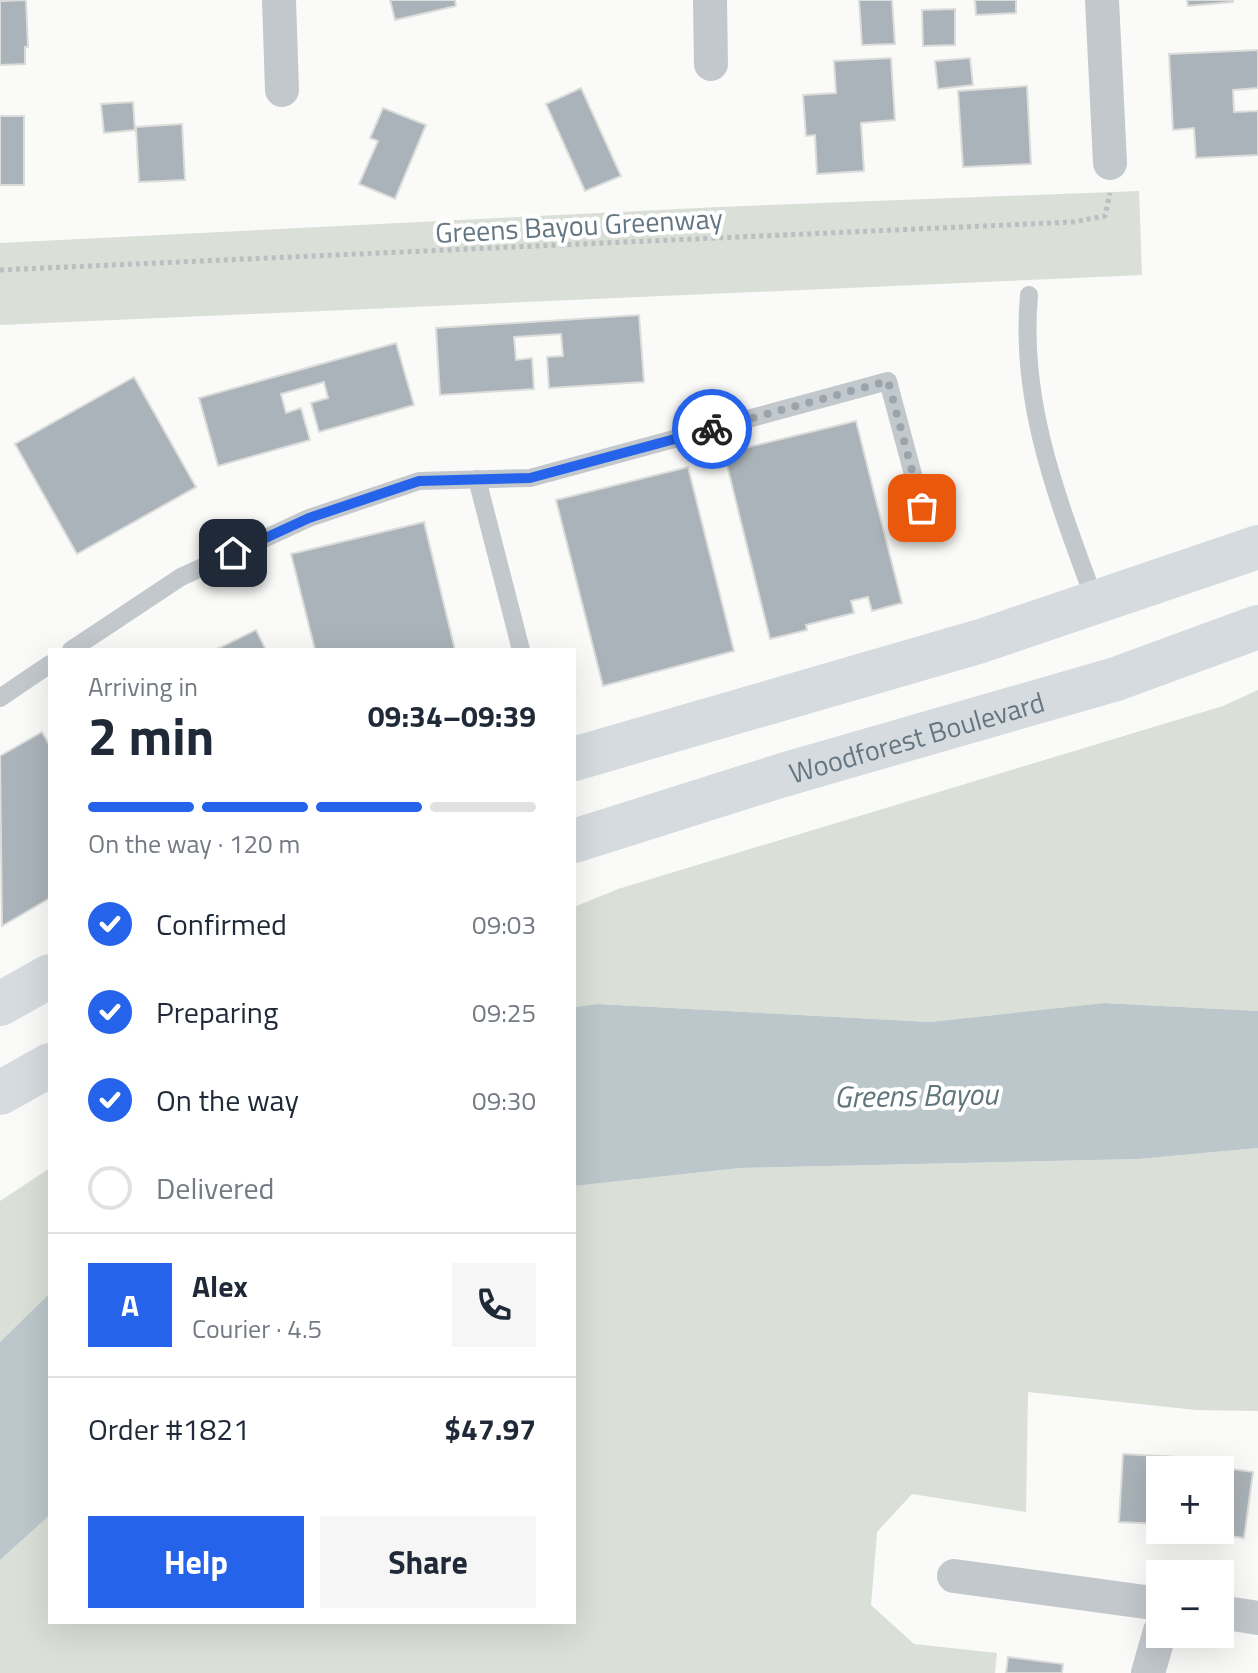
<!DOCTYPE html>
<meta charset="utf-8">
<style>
body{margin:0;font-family:"Titillium Web",sans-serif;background:#f6f6f7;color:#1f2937;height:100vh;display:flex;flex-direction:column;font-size:30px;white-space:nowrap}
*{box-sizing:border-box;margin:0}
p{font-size:26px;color:#747a83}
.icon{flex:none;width:44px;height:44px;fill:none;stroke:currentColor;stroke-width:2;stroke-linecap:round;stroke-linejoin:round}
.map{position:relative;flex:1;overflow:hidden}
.details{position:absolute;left:48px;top:648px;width:528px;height:976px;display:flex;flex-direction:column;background:#fff;border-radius:0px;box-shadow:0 8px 32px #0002}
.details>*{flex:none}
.tools{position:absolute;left:1146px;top:1456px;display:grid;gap:16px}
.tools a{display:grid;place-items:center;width:88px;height:88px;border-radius:0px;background:#fff;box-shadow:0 8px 32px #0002;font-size:40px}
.pin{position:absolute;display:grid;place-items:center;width:68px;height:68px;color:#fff;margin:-34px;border-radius:16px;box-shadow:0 4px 12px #0006}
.courier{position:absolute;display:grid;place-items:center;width:80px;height:80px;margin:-40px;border:6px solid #2563eb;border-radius:50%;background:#fff;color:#222;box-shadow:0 2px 10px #0007}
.head em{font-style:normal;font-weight:700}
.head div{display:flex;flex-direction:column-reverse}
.head{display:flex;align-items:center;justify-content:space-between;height:136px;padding:0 40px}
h1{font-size:52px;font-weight:700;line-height:60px}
.bar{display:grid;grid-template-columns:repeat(4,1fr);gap:12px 8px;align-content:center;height:96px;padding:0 40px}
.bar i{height:10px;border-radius:6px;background:#e0e1e3}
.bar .selected{background:#2563eb}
.bar p{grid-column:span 4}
.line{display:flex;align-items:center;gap:20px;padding:0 40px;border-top:2px solid #e0e1e3}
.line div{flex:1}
.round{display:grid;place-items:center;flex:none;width:84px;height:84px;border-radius:0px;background:#f6f6f7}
ol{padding:0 40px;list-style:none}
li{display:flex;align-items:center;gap:24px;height:88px}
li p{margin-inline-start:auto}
li .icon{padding:8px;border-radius:50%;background:#2563eb;color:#fff;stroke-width:4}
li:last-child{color:#747a83}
li i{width:44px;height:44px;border:4px solid #e0e1e3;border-radius:50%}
.button{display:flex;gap:16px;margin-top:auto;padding:16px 40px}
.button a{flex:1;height:92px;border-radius:0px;background:#2563eb;color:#fff;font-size:32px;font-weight:700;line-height:92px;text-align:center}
.button a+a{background:#f6f6f7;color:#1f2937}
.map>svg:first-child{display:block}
</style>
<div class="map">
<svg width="1258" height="1673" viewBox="0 0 1258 1673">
<rect width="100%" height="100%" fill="#fafaf8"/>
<g fill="#dadfd7">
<path d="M 1139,191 L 1142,275 L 0,325 L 0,243 L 719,207 Z"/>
<path d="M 1258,690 L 1258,1011 L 1104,1003 L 930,1022 L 598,1004 L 574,1007 L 574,907 L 618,889 L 1223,706 Z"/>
<path d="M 1258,1148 L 1258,1411 L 1196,1410 L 1028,1392 L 1026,1512 L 912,1494 L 877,1532 L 871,1605 L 914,1644 L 997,1653 L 995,1673 L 0,1673 L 0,1560 L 50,1515 L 50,1622 L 574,1622 L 574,1186 L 740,1168 L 1139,1159 Z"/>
<path d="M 50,1168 L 50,1293 L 0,1342 L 0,1201 Z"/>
</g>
<g fill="#bbc7cb">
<path d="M 1104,1003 L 1258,1011 L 1258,1148 L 1139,1159 L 740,1168 L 574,1186 L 574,1007 L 598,1004 L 930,1022 Z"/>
<path d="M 50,1293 L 50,1515 L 0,1560 L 0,1342 Z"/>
</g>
<g fill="#aab3b9" stroke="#dcdcda" stroke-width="2">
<path d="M 26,0 L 28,47 L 25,47 L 25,64 L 0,65 L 0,1 Z"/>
<path d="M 390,0 L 455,0 L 456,6 L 395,20 Z"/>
<path d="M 859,0 L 892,0 L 895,44 L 862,45 Z"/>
<path d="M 975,0 L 1016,0 L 1016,13 L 976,15 Z"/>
<path d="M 1187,0 L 1233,0 L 1233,2 L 1188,6 Z"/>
<path d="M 955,9 L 955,45 L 923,46 L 922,10 Z"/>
<path d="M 1258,50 L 1258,88 L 1233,90 L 1234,112 L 1258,111 L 1258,155 L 1196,158 L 1194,128 L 1173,130 L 1169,54 Z"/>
<path d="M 891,58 L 895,120 L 861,123 L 864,171 L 817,174 L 815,135 L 806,136 L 803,95 L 836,93 L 834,61 Z"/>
<path d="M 970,58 L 973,85 L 938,89 L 935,61 Z"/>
<path d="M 1027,86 L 1031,164 L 963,167 L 958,91 Z"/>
<path d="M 581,88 L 621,176 L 585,191 L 546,104 Z"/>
<path d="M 133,102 L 135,130 L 104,133 L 101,104 Z"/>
<path d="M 383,108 L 426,125 L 395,199 L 359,184 L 378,141 L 370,138 Z"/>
<rect x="0" y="116" width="24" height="69"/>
<path d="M 182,124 L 185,180 L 139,182 L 136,127 Z"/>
<path d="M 639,315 L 644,382 L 549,388 L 547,357 L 563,356 L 561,334 L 514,337 L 516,360 L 532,358 L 534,389 L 440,395 L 436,328 Z"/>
<path d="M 396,343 L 414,405 L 319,432 L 311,403 L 328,398 L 324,382 L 281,394 L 286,413 L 301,408 L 310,440 L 218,466 L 199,398 Z"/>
<path d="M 134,377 L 196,487 L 77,554 L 15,444 Z"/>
<path d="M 856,421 L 902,603 L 872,611 L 868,597 L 851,601 L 854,613 L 806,625 L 807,630 L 770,639 L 724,453 Z"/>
<path d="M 688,467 L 734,651 L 603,686 L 556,500 Z"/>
<path d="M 424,522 L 455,650 L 315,650 L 291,554 Z"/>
<path d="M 256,630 L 266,650 L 215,650 Z"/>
<path d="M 42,732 L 50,746 L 50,898 L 2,926 L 0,756 Z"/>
<path d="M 1123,1454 L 1178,1457 L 1178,1470 L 1160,1470 L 1160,1524 L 1119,1522 Z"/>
<path d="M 1198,1464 L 1253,1472 L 1244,1538 L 1189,1530 L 1220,1530 L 1220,1470 L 1198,1470 Z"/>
<path d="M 1008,1657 L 1063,1664 L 1062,1673 L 1006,1673 Z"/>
</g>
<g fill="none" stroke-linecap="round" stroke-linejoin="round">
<path stroke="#bbbfc2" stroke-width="5" stroke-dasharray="4 4" stroke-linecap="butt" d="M 0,270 L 1073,222 L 1105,216 L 1110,193"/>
<g stroke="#c3c8cc" stroke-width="18">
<path d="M 1029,295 C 1019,405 1059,502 1096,604"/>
<path d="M 477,479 L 521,650"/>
<path d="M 71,650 L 181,577 L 309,518 L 419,481 L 530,478 L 888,381 L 922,508"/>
<path d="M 0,698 L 50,664"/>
</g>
<g stroke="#c3c8cc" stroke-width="34">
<path d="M 279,0 L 282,90"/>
<path d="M 710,0 L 711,64"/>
<path d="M 1102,0 L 1110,163"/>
<path d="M 954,1576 L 1160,1604"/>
<path d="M 1220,1612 L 1258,1618"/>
<path d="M 1148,1673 L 1160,1631"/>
</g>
<g stroke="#d6dbdf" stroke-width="44">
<path d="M 574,759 L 981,641 L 1258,547"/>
<path id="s1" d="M 574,841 L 783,775 L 1116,679 L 1258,627"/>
<path d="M 0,1004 L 50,976"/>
<path d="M 0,1093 L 50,1065"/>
</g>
</g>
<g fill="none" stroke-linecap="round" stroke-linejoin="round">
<path stroke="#99a4ac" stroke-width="8" stroke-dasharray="0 14.4" d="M 712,429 L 888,381 L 922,508"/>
<path stroke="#2563eb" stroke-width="10" d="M 233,553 L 309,518 L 419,481 L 530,478 L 712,429"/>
</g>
<g text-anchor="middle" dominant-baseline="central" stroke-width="8" stroke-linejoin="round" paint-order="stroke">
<g font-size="28" fill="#657683" stroke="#fff">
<text transform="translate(579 225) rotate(-3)">Greens Bayou Greenway</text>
<text stroke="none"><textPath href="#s1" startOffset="358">Woodforest Boulevard</textPath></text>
</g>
<g font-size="30" font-style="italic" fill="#60757c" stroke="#fff">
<text transform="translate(916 1095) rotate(-1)">Greens Bayou</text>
</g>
</g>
</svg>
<div class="tools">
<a>+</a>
<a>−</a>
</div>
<div class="pin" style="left:922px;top:508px;background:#ea580c"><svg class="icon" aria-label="bag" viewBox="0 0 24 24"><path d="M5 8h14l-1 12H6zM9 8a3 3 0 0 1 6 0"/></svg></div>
<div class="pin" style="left:233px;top:553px;background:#1f2937"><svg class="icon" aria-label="home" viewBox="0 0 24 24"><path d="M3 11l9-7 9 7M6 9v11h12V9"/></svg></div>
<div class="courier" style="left:712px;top:429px"><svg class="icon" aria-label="bike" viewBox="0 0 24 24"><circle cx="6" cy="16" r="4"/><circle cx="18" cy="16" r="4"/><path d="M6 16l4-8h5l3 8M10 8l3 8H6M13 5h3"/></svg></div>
<section class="details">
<div class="head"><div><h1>2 min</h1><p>Arriving in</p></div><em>09:34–09:39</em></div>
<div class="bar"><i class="selected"></i><i class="selected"></i><i class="selected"></i><i></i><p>On the way · 120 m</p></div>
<ol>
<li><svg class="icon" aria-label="check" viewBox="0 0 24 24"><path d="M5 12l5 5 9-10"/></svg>Confirmed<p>09:03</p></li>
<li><svg class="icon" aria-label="check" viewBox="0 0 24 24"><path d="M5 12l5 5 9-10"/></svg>Preparing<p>09:25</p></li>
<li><svg class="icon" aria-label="check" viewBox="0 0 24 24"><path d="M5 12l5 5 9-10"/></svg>On the way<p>09:30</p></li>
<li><i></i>Delivered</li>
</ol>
<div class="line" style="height:144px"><b class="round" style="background:#2563eb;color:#fff">A</b><div><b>Alex</b><p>Courier · 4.5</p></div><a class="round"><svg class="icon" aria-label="phone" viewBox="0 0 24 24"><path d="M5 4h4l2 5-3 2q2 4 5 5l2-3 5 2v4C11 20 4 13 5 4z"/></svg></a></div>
<div class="line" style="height:104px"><div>Order #1821</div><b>$47.97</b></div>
<div class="button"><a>Help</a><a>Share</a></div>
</section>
</div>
